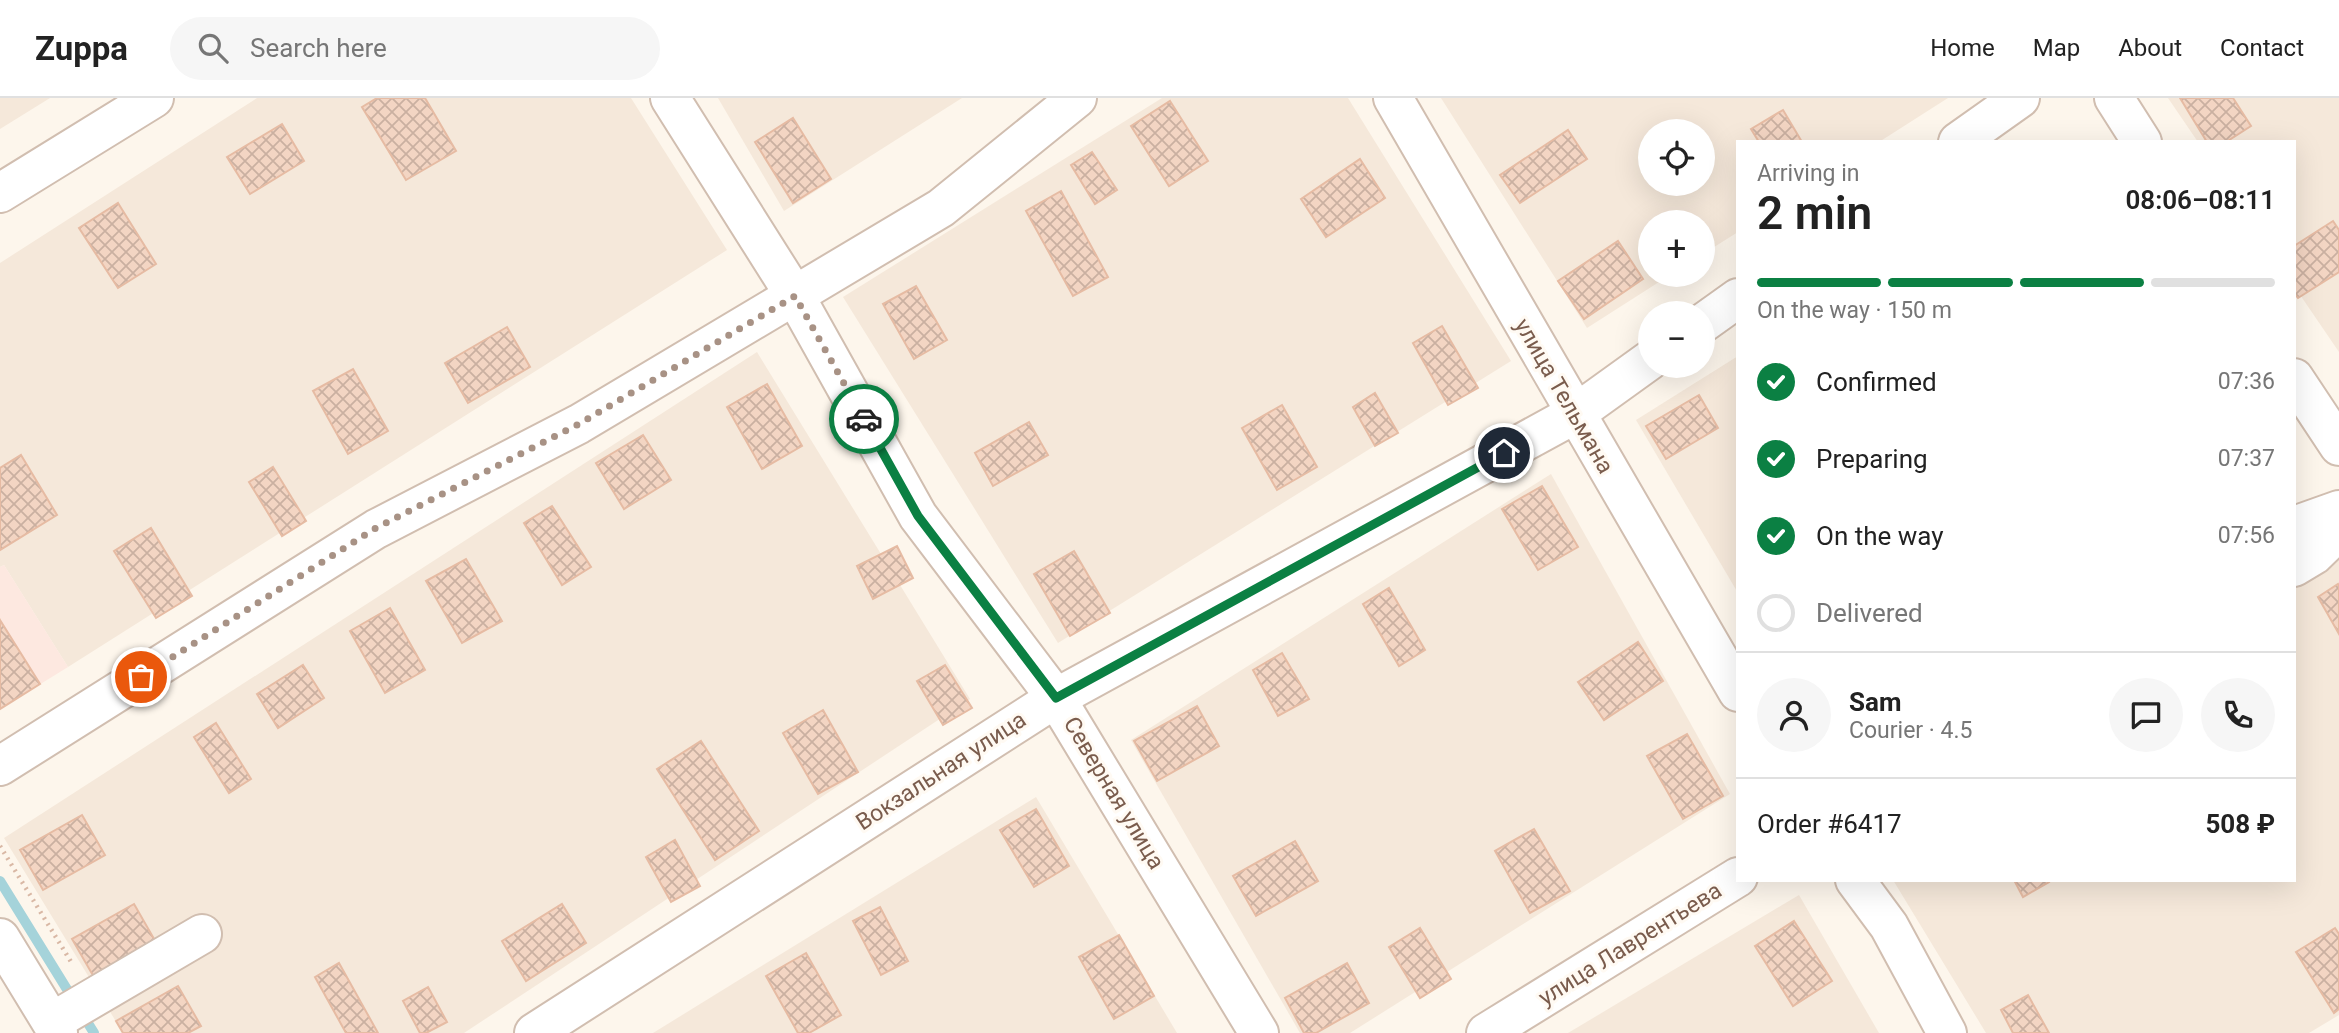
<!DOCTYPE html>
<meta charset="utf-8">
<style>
body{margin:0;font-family:Roboto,sans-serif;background:#f6f6f6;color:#222;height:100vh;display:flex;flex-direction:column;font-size:26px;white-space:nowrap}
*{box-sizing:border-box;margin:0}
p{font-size:23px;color:#767676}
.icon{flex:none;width:38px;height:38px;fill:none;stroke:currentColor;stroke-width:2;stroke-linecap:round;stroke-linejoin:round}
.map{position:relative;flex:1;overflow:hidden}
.details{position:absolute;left:1736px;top:42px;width:560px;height:742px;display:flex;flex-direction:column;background:#fff;border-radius:0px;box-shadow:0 7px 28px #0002}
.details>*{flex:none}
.fabs{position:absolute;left:1638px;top:21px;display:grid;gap:14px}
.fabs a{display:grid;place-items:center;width:77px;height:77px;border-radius:50%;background:#fff;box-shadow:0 7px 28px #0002;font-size:35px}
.pin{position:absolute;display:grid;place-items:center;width:60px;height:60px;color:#fff;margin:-30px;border:4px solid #fff;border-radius:50%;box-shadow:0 2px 7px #0007}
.courier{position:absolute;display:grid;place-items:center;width:70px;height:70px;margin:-35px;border:5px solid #0b8043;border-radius:50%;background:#fff;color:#222;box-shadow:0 2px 9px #0007}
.head em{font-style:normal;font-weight:600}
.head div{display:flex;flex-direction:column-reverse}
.head{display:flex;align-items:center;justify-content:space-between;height:119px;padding:0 21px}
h1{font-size:46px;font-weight:600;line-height:52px}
.bar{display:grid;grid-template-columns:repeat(4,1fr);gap:10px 7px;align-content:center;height:84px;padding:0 21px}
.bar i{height:9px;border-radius:5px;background:#e0e0e0}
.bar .selected{background:#0b8043}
.bar p{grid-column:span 4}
.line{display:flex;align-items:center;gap:18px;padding:0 21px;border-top:2px solid #e0e0e0}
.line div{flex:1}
.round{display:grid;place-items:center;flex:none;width:74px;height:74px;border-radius:37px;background:#f6f6f6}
ol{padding:0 21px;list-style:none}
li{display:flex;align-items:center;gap:21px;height:77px}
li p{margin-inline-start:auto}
li .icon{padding:7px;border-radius:50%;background:#0b8043;color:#fff;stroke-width:4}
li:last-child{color:#767676}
li i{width:38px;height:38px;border:4px solid #e0e0e0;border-radius:50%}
header{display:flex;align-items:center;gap:42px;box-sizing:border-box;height:98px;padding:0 35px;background:#fff;border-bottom:2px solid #e0e0e0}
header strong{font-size:33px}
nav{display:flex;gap:38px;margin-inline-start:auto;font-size:24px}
.search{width:490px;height:63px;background:#f6f6f6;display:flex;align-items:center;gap:18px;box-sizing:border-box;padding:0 24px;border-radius:38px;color:#767676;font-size:26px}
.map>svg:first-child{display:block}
</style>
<header>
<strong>Zuppa</strong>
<div class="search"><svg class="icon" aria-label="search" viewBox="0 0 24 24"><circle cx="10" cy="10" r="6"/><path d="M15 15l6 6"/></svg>Search here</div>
<nav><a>Home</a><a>Map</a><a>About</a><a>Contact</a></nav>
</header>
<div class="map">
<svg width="2339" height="935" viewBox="0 0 2339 935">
<defs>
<pattern id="building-cross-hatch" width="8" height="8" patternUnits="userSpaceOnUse" patternTransform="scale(1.75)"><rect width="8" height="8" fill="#f3d5c3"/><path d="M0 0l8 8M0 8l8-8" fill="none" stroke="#cab0a1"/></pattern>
</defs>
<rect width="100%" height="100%" fill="#fdf6ec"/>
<g fill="#f5e8da" fill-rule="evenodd">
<path d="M 0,0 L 50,0 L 0,31 Z"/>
<path d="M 257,0 L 631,0 L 727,152 L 68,569 L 4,467 L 0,469 L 0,165 Z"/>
<path d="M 718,0 L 962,0 L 784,113 Z"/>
<path d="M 1162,0 L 1348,0 L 1511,263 L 1058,545 L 843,199 Z"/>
<path d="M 1441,0 L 1948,0 L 1879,44 L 1738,44 L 1738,134 L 1703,156 L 1703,124 L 1650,124 L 1650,177 L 1670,177 L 1587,230 ZM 1650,33 L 1703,33 L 1703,86 L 1650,86 Z"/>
<path d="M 2168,0 L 2339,0 L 2339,254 L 2294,188 L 2294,44 L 2198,44 Z"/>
<path d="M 757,254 L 970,601 L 464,935 L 123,935 L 4,740 Z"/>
<path d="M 1738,258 L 1738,495 L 1636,322 Z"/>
<path d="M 1551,376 L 1730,696 L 1350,935 L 1300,935 L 1131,642 Z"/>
<path d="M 2339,451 L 2339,917 L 2309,935 L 1986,935 L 1893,782 L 2294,782 L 2294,481 Z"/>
<path d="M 1036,699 L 1177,935 L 653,935 Z"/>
<path d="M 1799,797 L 1879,935 L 1568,935 Z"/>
</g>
<path fill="#fde8e0" d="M 4,467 L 68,569 L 0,611 L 0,469 Z"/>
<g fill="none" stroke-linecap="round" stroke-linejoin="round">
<path stroke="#a5d3da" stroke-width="10" d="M 0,783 L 94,935"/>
</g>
<g fill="url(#building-cross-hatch)" stroke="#e6bba3" stroke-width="2">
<path d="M 377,0 L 425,0 L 456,53 L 406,82 L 362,9 Z"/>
<path d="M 2180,0 L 2233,0 L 2251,28 L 2226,44 L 2207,44 Z"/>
<path d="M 1170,3 L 1208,63 L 1169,88 L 1131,28 Z"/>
<path d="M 1783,12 L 1802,44 L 1759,44 L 1751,31 Z"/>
<path d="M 793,20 L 831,81 L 793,105 L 755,44 Z"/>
<path d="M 282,26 L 304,63 L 250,96 L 227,59 Z"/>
<path d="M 1568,32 L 1587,61 L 1520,105 L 1500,77 Z"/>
<path d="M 1092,54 L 1117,92 L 1095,106 L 1071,67 Z"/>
<path d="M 1360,61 L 1385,100 L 1326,139 L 1301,101 Z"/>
<path d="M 1061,93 L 1108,179 L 1073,198 L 1026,113 Z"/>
<path d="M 118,105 L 156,166 L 118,190 L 79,130 Z"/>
<path d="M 2333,123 L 2339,132 L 2339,174 L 2298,200 L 2294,195 L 2294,148 Z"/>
<path d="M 1618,143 L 1643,181 L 1584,221 L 1558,183 Z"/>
<path d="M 916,188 L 947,242 L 914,261 L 883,206 Z"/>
<path d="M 1442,228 L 1478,290 L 1448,307 L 1413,245 Z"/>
<path d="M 507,229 L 530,269 L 468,305 L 445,265 Z"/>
<path d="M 353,271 L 388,333 L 348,356 L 313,293 Z"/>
<path d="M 767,286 L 802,348 L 762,371 L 727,309 Z"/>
<path d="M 1375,295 L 1398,335 L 1375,348 L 1353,309 Z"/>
<path d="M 1699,297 L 1718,330 L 1666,361 L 1646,328 Z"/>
<path d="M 1282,307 L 1317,369 L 1277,392 L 1242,330 Z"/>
<path d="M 1029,324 L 1048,357 L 993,388 L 975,355 Z"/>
<path d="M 643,337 L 671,382 L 624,411 L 596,365 Z"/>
<path d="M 21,357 L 57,417 L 0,452 L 0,370 Z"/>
<path d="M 273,369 L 306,423 L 282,438 L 249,384 Z"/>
<path d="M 1542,388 L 1578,449 L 1538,472 L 1502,411 Z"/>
<path d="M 552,408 L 591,469 L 562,487 L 524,425 Z"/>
<path d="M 151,430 L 192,498 L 156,520 L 114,453 Z"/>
<path d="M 897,448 L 913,480 L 873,501 L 857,468 Z"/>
<path d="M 1074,453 L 1110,515 L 1070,538 L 1034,476 Z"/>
<path d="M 466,461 L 502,523 L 462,545 L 426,483 Z"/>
<path d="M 2338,486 L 2339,488 L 2339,536 L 2318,499 Z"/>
<path d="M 1389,490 L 1425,552 L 1399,568 L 1363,506 Z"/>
<path d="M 390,510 L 425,572 L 385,595 L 350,533 Z"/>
<path d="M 0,522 L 40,586 L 0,611 Z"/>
<path d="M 1638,544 L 1663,583 L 1604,622 L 1578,584 Z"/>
<path d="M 1282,555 L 1309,601 L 1278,618 L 1253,572 Z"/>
<path d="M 303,567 L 324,600 L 278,630 L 257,596 Z"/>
<path d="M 945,567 L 972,610 L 943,627 L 917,583 Z"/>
<path d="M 1197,608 L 1219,648 L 1157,683 L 1134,643 Z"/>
<path d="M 823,612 L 858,674 L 818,696 L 783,635 Z"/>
<path d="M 216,625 L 251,681 L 229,695 L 194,639 Z"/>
<path d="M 1687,636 L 1723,698 L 1683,721 L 1647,658 Z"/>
<path d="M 701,643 L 759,733 L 715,762 L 657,671 Z"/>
<path d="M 1036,711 L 1069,768 L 1034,789 L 1000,732 Z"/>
<path d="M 82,717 L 105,757 L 43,792 L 20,752 Z"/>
<path d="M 1534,731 L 1570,793 L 1530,815 L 1495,753 Z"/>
<path d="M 675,742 L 700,788 L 671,804 L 646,759 Z"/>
<path d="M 1295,743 L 1318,783 L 1256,818 L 1233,778 Z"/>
<path d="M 2014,782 L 2048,782 L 2049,784 L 2023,799 Z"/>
<path d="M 134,806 L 157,846 L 95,881 L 72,841 Z"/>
<path d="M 562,806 L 586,845 L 526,883 L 502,843 Z"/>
<path d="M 880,809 L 908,863 L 881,877 L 853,823 Z"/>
<path d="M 1794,823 L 1832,883 L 1793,908 L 1755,848 Z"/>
<path d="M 1420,830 L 1451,881 L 1420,900 L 1389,849 Z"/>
<path d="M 2335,830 L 2339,836 L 2339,911 L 2334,915 L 2296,854 Z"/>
<path d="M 1119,837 L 1154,898 L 1114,921 L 1079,859 Z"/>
<path d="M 806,855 L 841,917 L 809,935 L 798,935 L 766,878 Z"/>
<path d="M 339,865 L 378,935 L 346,935 L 315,879 Z"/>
<path d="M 1347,865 L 1369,905 L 1316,935 L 1304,935 L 1285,900 Z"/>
<path d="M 178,888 L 201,928 L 188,935 L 123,935 L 116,923 Z"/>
<path d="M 428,889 L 447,924 L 426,935 L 420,935 L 403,903 Z"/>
<path d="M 2028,897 L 2049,935 L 2013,935 L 2001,912 Z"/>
</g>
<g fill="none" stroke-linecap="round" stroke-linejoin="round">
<g stroke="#d1beb0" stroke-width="42">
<g id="minor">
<path d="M 670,0 L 795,198 L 918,418 L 1056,600 L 1259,935"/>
<path d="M 1393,0 L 1738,594"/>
<path d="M 2114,0 L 2142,44"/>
<path d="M 1958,44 L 2020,0"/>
<path d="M 0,95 L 154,0"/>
<path d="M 1703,225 L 1738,200"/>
<path d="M 2294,280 L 2339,348"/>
<path d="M 2294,428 L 2339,412"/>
<path d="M 2294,469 L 2314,457 L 2339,433"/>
<path d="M 0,668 L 376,431 L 579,326 L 941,110 L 1077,0"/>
<path d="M 1855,782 L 1889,828 L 1947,935"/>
<path d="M 0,840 L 58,935"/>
<path d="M 52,924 L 202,836"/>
<path d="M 534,935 L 1056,600 L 1575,316 L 1650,262"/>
<path d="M 1486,935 L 1738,779"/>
</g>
</g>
<path stroke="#d9b8a5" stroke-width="4.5" stroke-dasharray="2 5" stroke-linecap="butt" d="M 0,748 L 73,867"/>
<use href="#minor" stroke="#fff" stroke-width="38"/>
</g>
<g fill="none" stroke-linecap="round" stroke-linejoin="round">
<path stroke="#a89285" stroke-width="7" stroke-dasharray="0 12.6" d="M 141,579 L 376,430 L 579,326 L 795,198 L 864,321"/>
<path stroke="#0b8043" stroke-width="9" d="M 864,321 L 918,418 L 1056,600 L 1504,355"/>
</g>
<g text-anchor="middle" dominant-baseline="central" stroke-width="6" stroke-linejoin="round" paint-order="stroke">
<g font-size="23" fill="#7a5c4d" stroke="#fffaf3">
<text transform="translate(1564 298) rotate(60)">улица Тельмана</text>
<text transform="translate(941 673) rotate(-33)">Вокзальная улица</text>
<text transform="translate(1114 695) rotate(59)">Северная улица</text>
<text transform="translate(1630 846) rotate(-32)">улица Лаврентьева</text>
</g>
</g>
</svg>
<div class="fabs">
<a><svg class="icon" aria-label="locate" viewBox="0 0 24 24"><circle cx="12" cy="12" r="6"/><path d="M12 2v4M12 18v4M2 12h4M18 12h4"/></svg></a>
<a>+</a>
<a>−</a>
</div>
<div class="pin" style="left:141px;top:579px;background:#ea580c"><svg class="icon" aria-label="bag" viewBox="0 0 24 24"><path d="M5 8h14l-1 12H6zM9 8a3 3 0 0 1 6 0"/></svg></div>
<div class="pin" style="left:1504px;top:355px;background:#1f2937"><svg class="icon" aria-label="home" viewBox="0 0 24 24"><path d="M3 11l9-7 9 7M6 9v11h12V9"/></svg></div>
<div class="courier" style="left:864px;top:321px"><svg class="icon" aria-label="car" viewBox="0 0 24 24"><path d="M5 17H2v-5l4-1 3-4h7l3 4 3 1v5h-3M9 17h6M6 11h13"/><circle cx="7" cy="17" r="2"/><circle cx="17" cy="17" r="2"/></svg></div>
<section class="details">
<div class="head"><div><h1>2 min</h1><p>Arriving in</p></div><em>08:06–08:11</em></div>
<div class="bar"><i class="selected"></i><i class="selected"></i><i class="selected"></i><i></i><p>On the way · 150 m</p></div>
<ol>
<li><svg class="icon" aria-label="check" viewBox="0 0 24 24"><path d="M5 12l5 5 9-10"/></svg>Confirmed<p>07:36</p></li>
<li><svg class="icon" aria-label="check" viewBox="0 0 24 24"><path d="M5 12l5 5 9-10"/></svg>Preparing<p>07:37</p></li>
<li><svg class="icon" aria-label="check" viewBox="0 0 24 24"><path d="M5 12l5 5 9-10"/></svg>On the way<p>07:56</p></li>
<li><i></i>Delivered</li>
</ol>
<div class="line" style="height:126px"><a class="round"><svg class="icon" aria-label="person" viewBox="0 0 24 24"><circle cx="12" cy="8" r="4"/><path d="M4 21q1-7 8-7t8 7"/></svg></a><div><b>Sam</b><p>Courier · 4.5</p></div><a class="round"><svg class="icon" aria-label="chat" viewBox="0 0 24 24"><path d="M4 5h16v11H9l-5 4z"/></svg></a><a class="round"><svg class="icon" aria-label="phone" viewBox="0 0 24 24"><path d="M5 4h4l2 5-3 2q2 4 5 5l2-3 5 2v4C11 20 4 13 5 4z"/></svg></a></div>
<div class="line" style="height:91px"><div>Order #6417</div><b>508 ₽</b></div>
</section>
</div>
